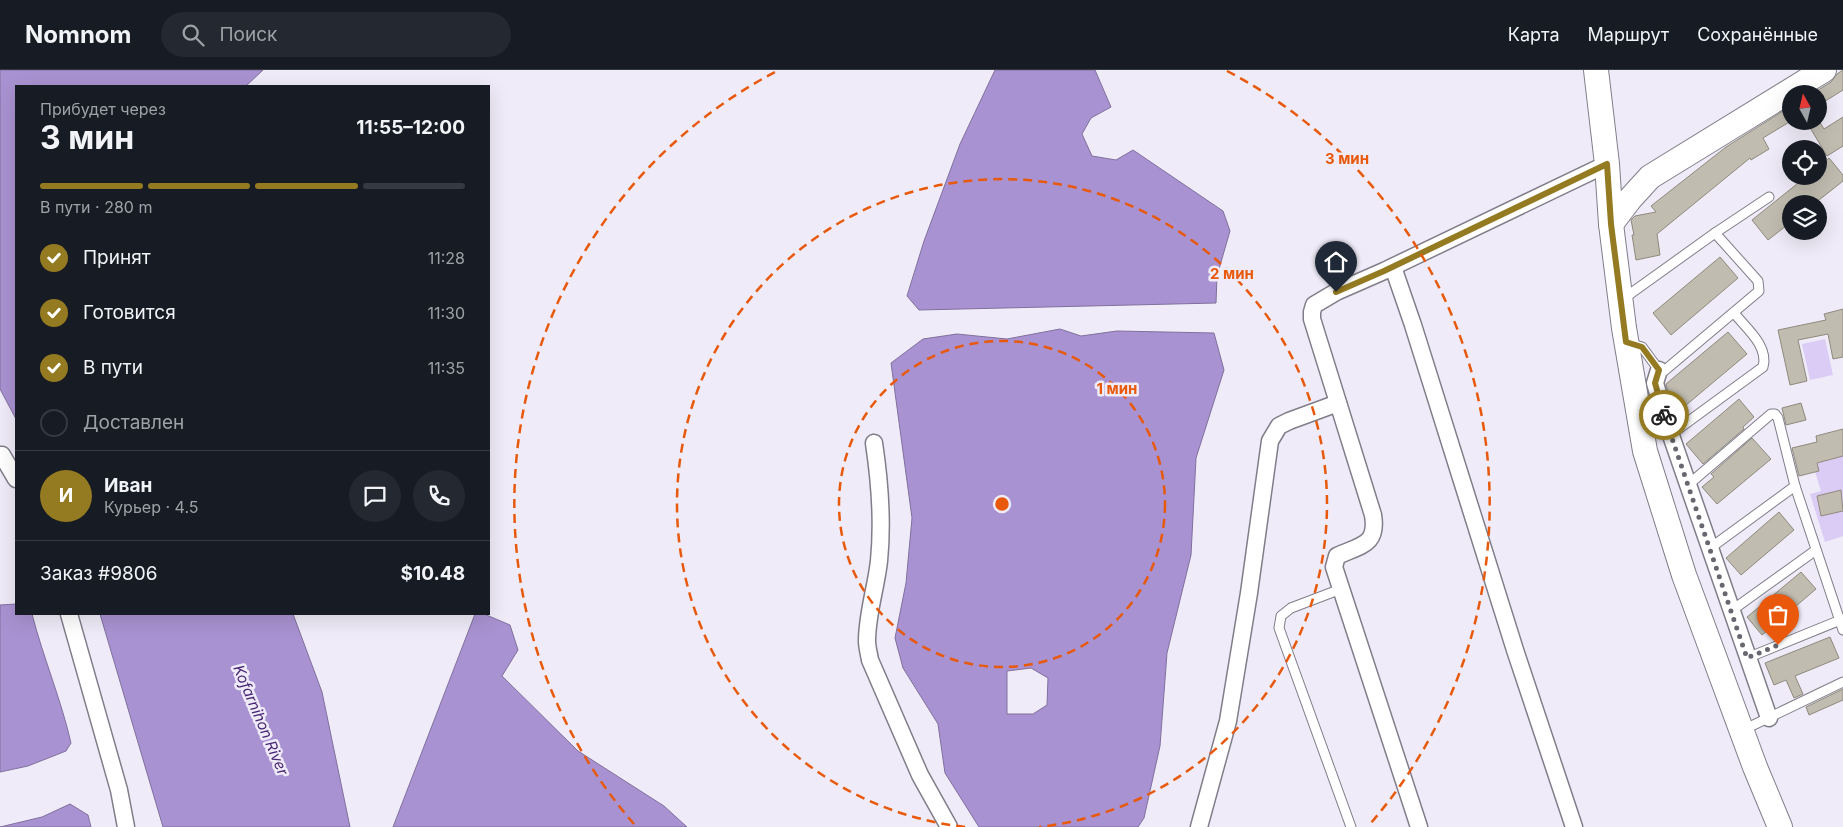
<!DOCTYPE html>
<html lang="ru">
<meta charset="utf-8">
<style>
body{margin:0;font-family:Inter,sans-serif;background:#242831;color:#f1f3f6;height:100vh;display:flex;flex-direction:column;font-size:19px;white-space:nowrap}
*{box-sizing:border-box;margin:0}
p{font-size:16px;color:#9ea1a6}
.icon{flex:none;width:28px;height:28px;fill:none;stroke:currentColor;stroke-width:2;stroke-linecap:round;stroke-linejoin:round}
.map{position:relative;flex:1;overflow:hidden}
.panel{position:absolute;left:15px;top:15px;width:475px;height:530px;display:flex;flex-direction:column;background:#171b24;border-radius:0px;box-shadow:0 5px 20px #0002}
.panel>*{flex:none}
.needle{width:32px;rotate:352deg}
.buttons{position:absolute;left:1782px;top:15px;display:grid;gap:10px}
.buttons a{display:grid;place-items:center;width:45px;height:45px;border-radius:50%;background:#171b24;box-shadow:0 5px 20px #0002;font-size:25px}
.pin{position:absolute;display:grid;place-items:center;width:42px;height:42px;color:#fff;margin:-51px -21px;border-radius:50% 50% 50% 0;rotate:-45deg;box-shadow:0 0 5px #0007}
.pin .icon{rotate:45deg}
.courier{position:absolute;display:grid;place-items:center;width:50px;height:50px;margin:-25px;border:4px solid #947a21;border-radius:50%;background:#fff;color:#222;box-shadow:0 1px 6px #0007}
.summary em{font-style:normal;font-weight:700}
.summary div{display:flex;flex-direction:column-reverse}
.summary{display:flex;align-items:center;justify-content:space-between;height:85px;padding:0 25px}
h1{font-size:32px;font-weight:700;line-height:38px}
.bar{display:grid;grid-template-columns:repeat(4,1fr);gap:8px 5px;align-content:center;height:60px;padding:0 25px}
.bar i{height:6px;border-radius:4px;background:#363941}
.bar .selected{background:#947a21}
.bar p{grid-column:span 4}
.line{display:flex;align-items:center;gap:12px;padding:0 25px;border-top:1px solid #363941}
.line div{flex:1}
.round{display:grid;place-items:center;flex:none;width:52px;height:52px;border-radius:26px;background:#242831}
ol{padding:0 25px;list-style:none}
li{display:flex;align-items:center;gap:15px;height:55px}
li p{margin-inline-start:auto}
li .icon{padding:5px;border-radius:50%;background:#947a21;color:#fff;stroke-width:4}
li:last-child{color:#9ea1a6}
li i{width:28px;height:28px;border:2px solid #363941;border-radius:50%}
header{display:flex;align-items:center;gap:30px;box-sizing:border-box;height:70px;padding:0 25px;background:#171b24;border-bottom:1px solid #363941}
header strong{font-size:24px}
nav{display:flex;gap:28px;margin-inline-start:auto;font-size:18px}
.search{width:350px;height:45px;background:#242831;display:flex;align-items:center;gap:12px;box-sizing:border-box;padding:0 18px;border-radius:28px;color:#9ea1a6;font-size:19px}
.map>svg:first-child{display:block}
</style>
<header>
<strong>Nomnom</strong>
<div class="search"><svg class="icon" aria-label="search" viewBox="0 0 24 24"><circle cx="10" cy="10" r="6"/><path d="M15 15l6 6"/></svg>Поиск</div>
<nav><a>Карта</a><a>Маршрут</a><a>Сохранённые</a></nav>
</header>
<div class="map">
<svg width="1843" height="757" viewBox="0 0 1843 757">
<rect width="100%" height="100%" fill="#efebf8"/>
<g fill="#daccf5">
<path d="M 1825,269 L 1833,305 L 1810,310 L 1802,274 Z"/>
<path d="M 1843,382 L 1843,466 L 1825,472 L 1810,424 L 1821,421 L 1812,392 Z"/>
</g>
<g fill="#a992d1" stroke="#80709d" fill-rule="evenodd">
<path d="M 0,0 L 263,0 L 246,16 L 16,16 L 16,349 L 0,319 Z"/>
<path d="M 995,0 L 1095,0 L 1111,37 L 1091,48 L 1082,64 L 1092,86 L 1116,90 L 1133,80 L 1223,141 L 1230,161 L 1217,206 L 1216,233 L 919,240 L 907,226 L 924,171 L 960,74 Z"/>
<path d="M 1060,259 L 1081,266 L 1117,261 L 1214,263 L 1224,300 L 1196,388 L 1191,485 L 1167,583 L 1160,676 L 1144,748 L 1138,757 L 979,757 L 945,703 L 938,654 L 903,598 L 895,568 L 906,513 L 912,448 L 891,293 L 923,269 L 957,264 L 1007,269 ZM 1031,598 L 1048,608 L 1047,635 L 1033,644 L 1007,644 L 1007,601 Z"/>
<path d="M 16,534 L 16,544 L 32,544 C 43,587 61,629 71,673 L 66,681 L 28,696 L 0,702 L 0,535 Z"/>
<path d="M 100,544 L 293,544 L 322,622 L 350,757 L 163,757 Z"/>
<path d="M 475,544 L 484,544 L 510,555 L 518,580 L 502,606 L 578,681 L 664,736 L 687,757 L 393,757 Z"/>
<path d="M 70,734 L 88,745 L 91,757 L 0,757 L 42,747 Z"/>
</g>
<g fill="#c1bcb0" stroke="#8e8a7d">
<path d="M 1843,0 L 1843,20 L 1819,35 L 1819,24 L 1812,24 L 1831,12 L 1837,4 Z"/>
<path d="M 1791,36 L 1791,51 L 1763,68 L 1769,79 L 1751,90 L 1750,88 L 1657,164 L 1660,185 L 1636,190 L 1632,165 L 1634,165 L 1631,150 L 1635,146 L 1656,142 L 1651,136 L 1726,77 Z"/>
<path d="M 1843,47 L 1843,76 L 1827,86 L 1806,51 L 1819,51 L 1824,59 Z"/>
<path d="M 1829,88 L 1843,105 L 1843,111 L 1814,134 L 1791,134 L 1791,152 L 1768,170 L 1752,150 L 1807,106 L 1819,106 L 1819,97 Z"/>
<path d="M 1720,187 L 1738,208 L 1671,265 L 1653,243 Z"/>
<path d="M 1843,239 L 1843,287 L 1833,289 L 1828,264 L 1798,270 L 1807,311 L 1790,315 L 1778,260 L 1826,250 L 1824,244 Z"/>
<path d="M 1728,262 L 1747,284 L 1679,341 L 1670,330 L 1666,314 Z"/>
<path d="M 1739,329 L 1754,347 L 1743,357 L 1744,359 L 1703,394 L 1686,374 Z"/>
<path d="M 1801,333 L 1806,350 L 1786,355 L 1782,338 Z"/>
<path d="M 1843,359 L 1843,386 L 1817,393 L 1819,401 L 1799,406 L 1792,378 L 1817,372 L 1816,366 Z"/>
<path d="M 1752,368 L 1771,389 L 1717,434 L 1702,417 L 1714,407 L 1711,404 Z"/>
<path d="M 1841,420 L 1843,441 L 1821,446 L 1817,426 Z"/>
<path d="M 1779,442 L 1794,460 L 1741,505 L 1726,488 Z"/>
<path d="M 1801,502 L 1816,519 L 1762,565 L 1747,547 Z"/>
<path d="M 1830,567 L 1839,588 L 1795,606 L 1803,624 L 1794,628 L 1786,610 L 1774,615 L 1765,593 Z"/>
<path d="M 1843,619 L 1843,630 L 1809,645 L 1806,637 Z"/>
</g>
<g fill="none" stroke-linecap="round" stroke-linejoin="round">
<g stroke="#817d89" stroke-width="11">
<g id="lane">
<path d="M 1623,229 L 1715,163 L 1769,127"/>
<path d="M 1628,273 L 1642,277 L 1659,300 L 1664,301 L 1759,221 L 1758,211 L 1715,163"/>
<path d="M 1670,365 L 1763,297 C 1769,276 1746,258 1734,243"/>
<path d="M 1688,415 L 1771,344 L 1775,344 L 1778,348 L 1795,416 L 1843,560"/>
<path d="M 1709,479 L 1795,416"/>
<path d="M 1341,519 L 1291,538 L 1281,546 L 1279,558 L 1351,757"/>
<path d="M 1731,541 L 1816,480"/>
<path d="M 1747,588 L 1843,549"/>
<path d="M 1743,660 L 1843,612"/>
</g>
</g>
<g stroke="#817d89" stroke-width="19">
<g id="street">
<path d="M 1393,197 L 1413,255 L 1515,580 L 1574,757"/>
<path d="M 1659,300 L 1655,313 L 1667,354 L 1769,648"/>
<path d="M 874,373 C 880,413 883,451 879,491 C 876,518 867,544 867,571 C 867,577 869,584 870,590 L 920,705 L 949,757"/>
<path d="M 0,385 L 2,385 L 16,409"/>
<path d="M 69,544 L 119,720 L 126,757"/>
<path d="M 1199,757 L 1228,651 L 1249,523 L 1270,371 L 1279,356 L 1289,351 L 1338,333"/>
<path d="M 1419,757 L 1334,497 L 1337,486 C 1361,475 1378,475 1373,445 L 1312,249 L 1312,242 L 1314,235 L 1336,222 L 1384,201 L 1607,94"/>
</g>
</g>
<g stroke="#817d89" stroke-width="26">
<g id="secondary">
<path d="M 1596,0 L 1607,94 L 1611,154 L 1624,258 L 1645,381 L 1684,505 L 1755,697 L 1780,757"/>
<path d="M 1611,154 L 1630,129 L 1650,107 L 1824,0"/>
</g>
</g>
<use href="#lane" stroke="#fff" stroke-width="9"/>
<use href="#street" stroke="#fff" stroke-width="16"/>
<use href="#secondary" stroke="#fff" stroke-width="24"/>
</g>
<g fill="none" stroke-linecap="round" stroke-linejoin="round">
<path stroke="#68666e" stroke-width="5" stroke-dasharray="0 9" d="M 1664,345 L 1747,588 L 1778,575"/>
<path stroke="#947a21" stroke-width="6" d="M 1336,222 L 1384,201 L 1607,94 L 1611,154 L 1626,272 L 1642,277 L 1659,300 L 1655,313 L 1664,345"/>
</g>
<g fill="none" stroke="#e8590c" stroke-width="2.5" stroke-dasharray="9 6">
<circle cx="1002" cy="434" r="163"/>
<path d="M965 757A325 325 0 1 1 1039 757"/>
<path d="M634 754A488 488 0 0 1 777 1M1227 1A488 488 0 0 1 1370 754"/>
</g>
<g text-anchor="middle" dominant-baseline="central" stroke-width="5" stroke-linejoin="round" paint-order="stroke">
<g font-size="15" font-style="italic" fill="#482772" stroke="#efebf8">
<text transform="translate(261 650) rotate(67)">Kofarnihon River</text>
</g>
</g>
<circle cx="1002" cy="434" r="8" fill="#e8590c" stroke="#efebf8" stroke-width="2.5"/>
<g font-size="15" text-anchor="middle" font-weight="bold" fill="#e8590c" stroke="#efebf8" stroke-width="5" stroke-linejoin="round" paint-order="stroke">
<text x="1347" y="94">3 мин</text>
<text x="1232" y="209">2 мин</text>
<text x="1117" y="324">1 мин</text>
</g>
</svg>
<div class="buttons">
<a><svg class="needle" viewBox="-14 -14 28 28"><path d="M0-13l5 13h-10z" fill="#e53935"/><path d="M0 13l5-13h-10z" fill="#9ea1a6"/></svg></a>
<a><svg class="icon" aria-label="locate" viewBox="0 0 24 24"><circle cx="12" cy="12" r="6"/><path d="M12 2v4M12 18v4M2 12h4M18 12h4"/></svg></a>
<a><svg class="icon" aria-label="layers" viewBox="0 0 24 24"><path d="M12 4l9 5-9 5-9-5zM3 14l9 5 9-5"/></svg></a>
</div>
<div class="pin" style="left:1778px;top:575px;background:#ea580c"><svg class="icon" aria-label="bag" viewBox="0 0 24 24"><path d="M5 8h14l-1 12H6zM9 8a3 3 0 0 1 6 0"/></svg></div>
<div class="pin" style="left:1336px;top:222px;background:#1f2937"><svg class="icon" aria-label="home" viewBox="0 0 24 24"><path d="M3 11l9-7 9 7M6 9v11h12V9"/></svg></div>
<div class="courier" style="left:1664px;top:345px"><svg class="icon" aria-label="bike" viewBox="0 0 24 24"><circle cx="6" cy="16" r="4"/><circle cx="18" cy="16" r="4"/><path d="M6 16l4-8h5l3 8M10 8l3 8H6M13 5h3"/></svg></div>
<section class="panel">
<div class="summary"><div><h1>3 мин</h1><p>Прибудет через</p></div><em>11:55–12:00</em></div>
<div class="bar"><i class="selected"></i><i class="selected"></i><i class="selected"></i><i></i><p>В пути · 280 m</p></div>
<ol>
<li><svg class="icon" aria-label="check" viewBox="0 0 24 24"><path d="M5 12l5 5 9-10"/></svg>Принят<p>11:28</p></li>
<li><svg class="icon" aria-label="check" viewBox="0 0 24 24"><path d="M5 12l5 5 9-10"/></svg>Готовится<p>11:30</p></li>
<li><svg class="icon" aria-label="check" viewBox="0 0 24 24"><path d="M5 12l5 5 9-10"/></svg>В пути<p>11:35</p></li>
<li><i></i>Доставлен</li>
</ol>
<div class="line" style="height:90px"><b class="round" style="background:#947a21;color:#fff">И</b><div><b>Иван</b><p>Курьер · 4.5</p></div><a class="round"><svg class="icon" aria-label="chat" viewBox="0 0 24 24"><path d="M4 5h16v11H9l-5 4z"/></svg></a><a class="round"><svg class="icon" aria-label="phone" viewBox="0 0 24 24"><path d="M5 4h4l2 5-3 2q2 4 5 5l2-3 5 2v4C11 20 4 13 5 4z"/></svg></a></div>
<div class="line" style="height:65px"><div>Заказ #9806</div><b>$10.48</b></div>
</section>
</div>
